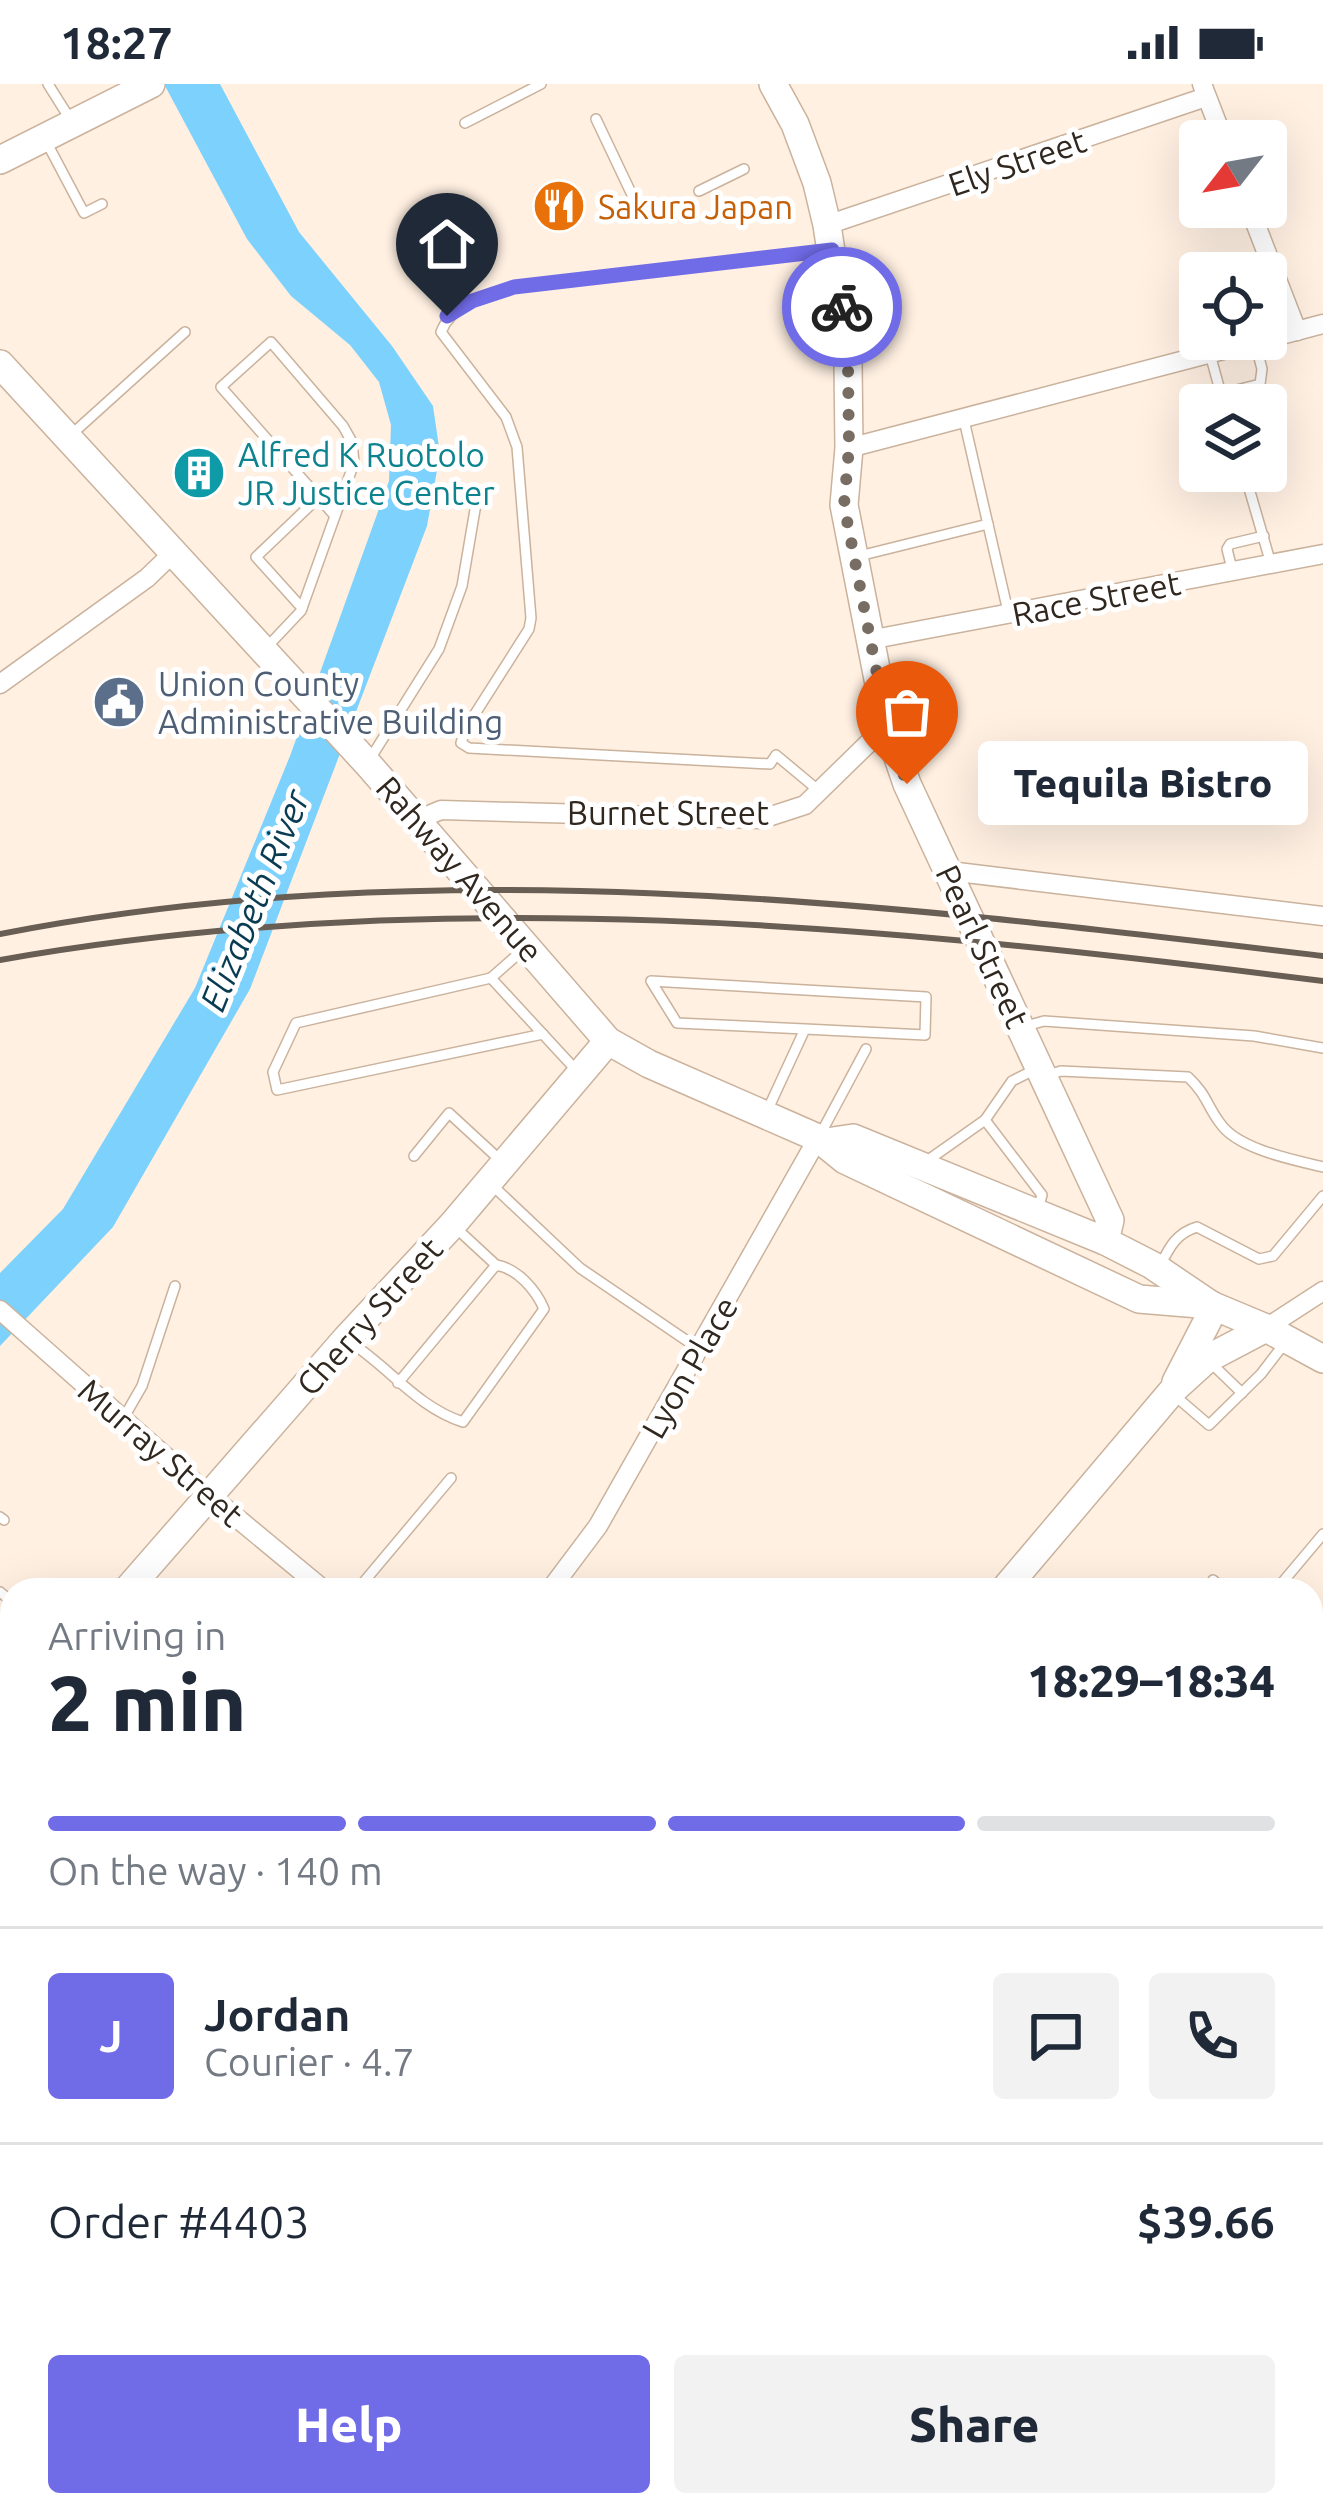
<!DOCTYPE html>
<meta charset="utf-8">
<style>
body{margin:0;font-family:Ubuntu,sans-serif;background:#f2f2f3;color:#1f2937;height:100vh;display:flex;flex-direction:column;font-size:45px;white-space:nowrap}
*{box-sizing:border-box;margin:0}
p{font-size:39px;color:#747a83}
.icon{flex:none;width:66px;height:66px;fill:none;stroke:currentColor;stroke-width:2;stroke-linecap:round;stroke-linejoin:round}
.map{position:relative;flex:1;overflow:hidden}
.details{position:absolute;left:0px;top:1494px;width:1323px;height:939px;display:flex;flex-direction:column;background:#fff;border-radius:36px 36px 0 0;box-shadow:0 12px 48px #0002}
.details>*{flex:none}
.needle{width:78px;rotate:239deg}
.buttons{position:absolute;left:1179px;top:36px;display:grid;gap:24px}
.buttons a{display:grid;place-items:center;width:108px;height:108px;border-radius:12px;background:#fff;box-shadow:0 12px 48px #0002;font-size:60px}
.pin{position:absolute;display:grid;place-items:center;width:102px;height:102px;color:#fff;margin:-123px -51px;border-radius:50% 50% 50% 0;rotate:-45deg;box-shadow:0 0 12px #0007}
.pin .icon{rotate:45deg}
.courier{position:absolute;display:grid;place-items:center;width:120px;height:120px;margin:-60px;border:9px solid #706be6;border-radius:50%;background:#fff;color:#222;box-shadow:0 3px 15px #0007}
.bubble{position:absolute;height:84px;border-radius:12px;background:#fff;box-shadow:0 12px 48px #0002;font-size:39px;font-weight:800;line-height:84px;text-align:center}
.headline em{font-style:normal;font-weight:800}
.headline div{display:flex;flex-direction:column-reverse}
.headline{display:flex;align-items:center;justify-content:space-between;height:204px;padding:0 48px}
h1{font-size:78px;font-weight:800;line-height:90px}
.bar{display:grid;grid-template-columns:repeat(4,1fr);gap:18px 12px;align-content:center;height:144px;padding:0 48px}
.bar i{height:15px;border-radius:9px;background:#e0e1e3}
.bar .active{background:#706be6}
.bar p{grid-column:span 4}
.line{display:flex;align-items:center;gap:30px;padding:0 48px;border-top:3px solid #e0e1e3}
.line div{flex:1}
.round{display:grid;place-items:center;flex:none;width:126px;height:126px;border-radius:12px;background:#f2f2f3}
.cta{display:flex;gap:24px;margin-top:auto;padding:24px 48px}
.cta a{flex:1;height:138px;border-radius:12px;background:#706be6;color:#fff;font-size:48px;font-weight:800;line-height:138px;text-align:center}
.cta a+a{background:#f2f2f3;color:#1f2937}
.status{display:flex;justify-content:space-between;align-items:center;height:84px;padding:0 60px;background:#fff;direction:ltr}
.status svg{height:33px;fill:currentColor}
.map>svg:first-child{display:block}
</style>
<div class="status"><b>18:27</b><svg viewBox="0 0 49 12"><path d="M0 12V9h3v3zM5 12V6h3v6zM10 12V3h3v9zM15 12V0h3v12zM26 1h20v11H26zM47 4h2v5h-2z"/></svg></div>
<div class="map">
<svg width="1323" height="2432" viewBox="0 0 1323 2432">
<rect width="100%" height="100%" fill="#fff0e2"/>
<path fill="#7dd1fd" d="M 164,0 L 220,0 L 299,148 L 392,262 L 433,322 L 440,370 L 427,442 L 250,905 L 113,1143 L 0,1262 L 0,1189 L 63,1125 L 195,904 L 290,672 L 389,397 L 391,341 L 379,298 L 350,261 L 291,212 L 247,155 Z"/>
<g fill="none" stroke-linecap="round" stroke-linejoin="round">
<g stroke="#cab29c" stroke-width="12">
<g id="lane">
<path d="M 48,0 L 70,35"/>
<path d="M 596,35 L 633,113 L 649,127 L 676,118"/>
<path d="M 465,39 L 541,0"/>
<path d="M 47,59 L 84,129 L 102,120"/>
<path d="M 699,107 L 744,85"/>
<path d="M 1210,270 L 1224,321"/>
<path d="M 1221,310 L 1260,300 L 1262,285 L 1255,258"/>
<path d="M 964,336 L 1009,532"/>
<path d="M 72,350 L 185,248"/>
<path d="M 1244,387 L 1271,480"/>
<path d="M 859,472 L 988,440"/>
<path d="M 1232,485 L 1227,465 L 1230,460 L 1264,452"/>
<path d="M 302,524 L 256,473 L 319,413"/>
<path d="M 267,563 L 301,527 L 354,379 L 352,358 L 343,342 L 271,258 L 221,303 L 335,432"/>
<path d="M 370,675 L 439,565 L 462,502 L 478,408"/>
<path d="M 818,706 L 776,671 L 770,680 L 469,664 L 461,659 L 466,644 L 529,545 L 531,534 L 517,363 L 506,333 L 441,248 C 453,218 486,212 514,203 L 827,167"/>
<path d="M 524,865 L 491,894 L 576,986"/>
<path d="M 491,894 L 296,939 L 273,988 L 277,1006 L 543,950"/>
<path d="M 1026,942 L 1044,937 L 1254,952 L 1323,964"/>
<path d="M 1048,991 L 1061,987 L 1188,993 C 1207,1011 1206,1020 1220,1039 C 1237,1065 1294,1076 1323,1083"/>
<path d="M 768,1025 L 805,945 L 925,951 L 926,913 L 651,897 L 677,939 L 805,945"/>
<path d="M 985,1036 L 1042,1111 L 1038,1125"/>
<path d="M 821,1049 L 866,965"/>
<path d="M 414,1072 L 449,1029 L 500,1076"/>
<path d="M 924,1079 L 985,1036 L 1012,997 L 1038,984"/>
<path d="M 492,1101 L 580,1184 L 699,1265"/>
<path d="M 456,1144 L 496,1181"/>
<path d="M 1161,1180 C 1170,1162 1177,1149 1197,1143 L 1259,1175 L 1273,1172 L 1323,1112"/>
<path d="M 350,1258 C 390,1284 417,1323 463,1338 L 544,1225 C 536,1206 517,1184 496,1181 L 398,1299"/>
<path d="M 1211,1279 L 1242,1309"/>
<path d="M 1174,1311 L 1209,1341 L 1261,1290 L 1284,1260"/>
<path d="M 123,1335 L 142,1302 L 175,1202"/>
<path d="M 0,1433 L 4,1436"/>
<path d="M 1213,1496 L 1224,1506"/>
<path d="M 357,1506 L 451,1394"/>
<path d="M 1276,1506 L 1323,1450"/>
<path d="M 0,1508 L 12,1518"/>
<path d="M 0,1947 L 12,1933"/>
<path d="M 0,2028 L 12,2014"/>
<path d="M 0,2244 L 12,2236"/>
<path d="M 0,2282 L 12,2294"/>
<path d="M 0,2347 L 12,2358"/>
<path d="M 82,2421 L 95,2432"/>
<path d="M 147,2421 L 159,2432"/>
<path d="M 961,2421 L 968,2432"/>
<path d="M 107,2432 L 122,2429 L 129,2432"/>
<path d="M 720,2432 L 729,2421"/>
<path d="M 897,2432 L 906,2421"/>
<path d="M 1022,2432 L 1031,2421"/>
</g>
</g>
<g stroke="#cab29c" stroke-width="21">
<g id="street">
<path d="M 1202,0 L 1224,57"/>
<path d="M 1249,123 L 1297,247"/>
<path d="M 827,141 L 1206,13"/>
<path d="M 1266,255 L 1323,240"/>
<path d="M 849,364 L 1265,255"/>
<path d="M 869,556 L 1323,470"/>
<path d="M 0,600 L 147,494 L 173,469"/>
<path d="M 417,736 L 441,726 L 762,735 L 805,721 L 887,641"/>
<path d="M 949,787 L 1323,832"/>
<path d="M 0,1226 L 208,1410 L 324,1506"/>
<path d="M 1266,1244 L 1323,1207"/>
<path d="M 550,1506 L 598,1442 L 818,1054"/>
<path d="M 1311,1823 L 1323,1833"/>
<path d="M 1311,2328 L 1323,2338"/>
<path d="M 1321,2432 L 1323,2430"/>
</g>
</g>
<g stroke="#cab29c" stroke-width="30">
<g id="secondary">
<path d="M 773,0 L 795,40 L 817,99 L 827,141 L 848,280 L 849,364 L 844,421 L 887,641 L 907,700 L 1110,1136 L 1105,1157"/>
<path d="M 0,76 L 151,0"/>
<path d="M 0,280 L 367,679 L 608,957 L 649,980 L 818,1054 L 845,1076 L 1139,1215 L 1211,1221"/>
<path d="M 826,1058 L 853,1054 L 1105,1157 L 1152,1181 L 1211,1221 L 1266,1244 L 1323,1275"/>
<path d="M 1176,1298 L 1208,1236 L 1211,1221"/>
<path d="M 127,1506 L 346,1255 L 453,1140 L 608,957"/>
<path d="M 1004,1506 L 1174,1305 L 1207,1275 L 1266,1244"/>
<path d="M 0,1655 L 12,1641"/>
<path d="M 0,1855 L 12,1866"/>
<path d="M 657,2421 L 670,2432"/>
<path d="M 229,2432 L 239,2421"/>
</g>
</g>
<use href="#lane" stroke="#fff" stroke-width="9"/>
<use href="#street" stroke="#fff" stroke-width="18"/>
<use href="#secondary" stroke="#fff" stroke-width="27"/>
<g stroke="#695e54" stroke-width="6">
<path d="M 0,850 C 436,765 887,820 1323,872"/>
<path d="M 0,876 C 439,798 884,842 1323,897"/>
</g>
</g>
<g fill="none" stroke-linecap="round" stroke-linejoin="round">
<path stroke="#786d63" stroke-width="12" stroke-dasharray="0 21.6" d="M 842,223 L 848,280 L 849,364 L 844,421 L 887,641 L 907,700"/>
<path stroke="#706be6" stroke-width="15" d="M 447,232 L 472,217 L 514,203 L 832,166 L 842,223"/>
</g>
<defs>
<g id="restaurant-disc" transform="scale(2.7)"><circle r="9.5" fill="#e8710a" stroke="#fff"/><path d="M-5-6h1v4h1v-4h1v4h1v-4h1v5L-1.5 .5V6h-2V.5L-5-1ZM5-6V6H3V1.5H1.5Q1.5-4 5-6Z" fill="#fff"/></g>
<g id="building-disc" transform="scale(2.7)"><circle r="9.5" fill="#0f9aa8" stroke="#fff"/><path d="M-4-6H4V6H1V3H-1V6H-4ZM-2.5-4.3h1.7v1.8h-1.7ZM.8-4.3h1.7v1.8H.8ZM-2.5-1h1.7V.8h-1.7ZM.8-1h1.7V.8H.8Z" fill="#fff"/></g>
<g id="civic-disc" transform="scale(2.7)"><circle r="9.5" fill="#5c6f8a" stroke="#fff"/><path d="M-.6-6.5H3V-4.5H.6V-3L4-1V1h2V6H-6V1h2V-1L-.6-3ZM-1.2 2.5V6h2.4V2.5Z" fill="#fff"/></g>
</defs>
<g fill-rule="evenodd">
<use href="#restaurant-disc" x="559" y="122"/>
<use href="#building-disc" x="199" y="389"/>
<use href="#civic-disc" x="119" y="618"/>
</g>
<g text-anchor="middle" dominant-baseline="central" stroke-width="10" stroke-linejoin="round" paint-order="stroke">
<g font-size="33" fill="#30271f" stroke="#fff">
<text transform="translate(1017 78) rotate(-19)">Ely Street</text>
<text transform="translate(1096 514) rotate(-11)">Race Street</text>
<text x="668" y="728">Burnet Street</text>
<text transform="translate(460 785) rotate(49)">Rahway Avenue</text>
<text transform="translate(983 862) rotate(65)">Pearl Street</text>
<text transform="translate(369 1232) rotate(-48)">Cherry Street</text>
<text transform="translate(689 1283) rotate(-60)">Lyon Place</text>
<text transform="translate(161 1368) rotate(41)">Murray Street</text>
</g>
<g font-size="33" fill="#c56008" stroke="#fff" text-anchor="start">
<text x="598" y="122">Sakura Japan</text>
</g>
<g font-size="33" fill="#0d838f" stroke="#fff" text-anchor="start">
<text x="238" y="370">Alfred K Ruotolo<tspan x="238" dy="38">JR Justice Center</tspan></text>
</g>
<g font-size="33" fill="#4e5e75" stroke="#fff" text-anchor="start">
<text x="158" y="599">Union County<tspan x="158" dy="38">Administrative Building</tspan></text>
</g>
<g font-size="36" font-style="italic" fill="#093c52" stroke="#fff">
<text transform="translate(254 816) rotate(-68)">Elizabeth River</text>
</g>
</g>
</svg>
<div class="buttons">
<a><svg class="needle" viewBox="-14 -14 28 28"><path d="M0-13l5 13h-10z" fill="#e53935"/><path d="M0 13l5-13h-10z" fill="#747a83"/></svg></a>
<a><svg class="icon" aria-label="locate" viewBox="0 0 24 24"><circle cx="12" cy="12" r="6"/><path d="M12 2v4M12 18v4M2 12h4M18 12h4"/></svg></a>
<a><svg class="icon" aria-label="layers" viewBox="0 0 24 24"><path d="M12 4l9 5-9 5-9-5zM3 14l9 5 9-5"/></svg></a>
</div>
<div class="pin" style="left:907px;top:700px;background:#ea580c"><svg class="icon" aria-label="bag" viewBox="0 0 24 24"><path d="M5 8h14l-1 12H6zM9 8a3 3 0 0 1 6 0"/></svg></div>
<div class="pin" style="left:447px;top:232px;background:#1f2937"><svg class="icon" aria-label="home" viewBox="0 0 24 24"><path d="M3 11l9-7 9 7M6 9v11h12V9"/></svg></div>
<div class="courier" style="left:842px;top:223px"><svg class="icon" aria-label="bike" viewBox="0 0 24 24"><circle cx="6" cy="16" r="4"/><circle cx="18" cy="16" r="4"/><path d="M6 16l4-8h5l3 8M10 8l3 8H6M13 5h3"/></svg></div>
<div class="bubble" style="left:978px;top:657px;width:330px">Tequila Bistro</div>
<section class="details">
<div class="headline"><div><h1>2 min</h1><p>Arriving in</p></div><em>18:29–18:34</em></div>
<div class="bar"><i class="active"></i><i class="active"></i><i class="active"></i><i></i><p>On the way · 140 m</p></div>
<div class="line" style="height:216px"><b class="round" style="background:#706be6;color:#fff">J</b><div><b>Jordan</b><p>Courier · 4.7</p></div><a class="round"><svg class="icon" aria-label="chat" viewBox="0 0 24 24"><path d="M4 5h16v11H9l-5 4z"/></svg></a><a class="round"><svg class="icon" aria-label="phone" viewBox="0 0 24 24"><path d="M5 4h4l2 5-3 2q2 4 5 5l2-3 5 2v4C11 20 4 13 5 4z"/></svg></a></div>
<div class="line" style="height:156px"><div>Order #4403</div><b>$39.66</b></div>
<div class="cta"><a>Help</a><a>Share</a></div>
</section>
</div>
